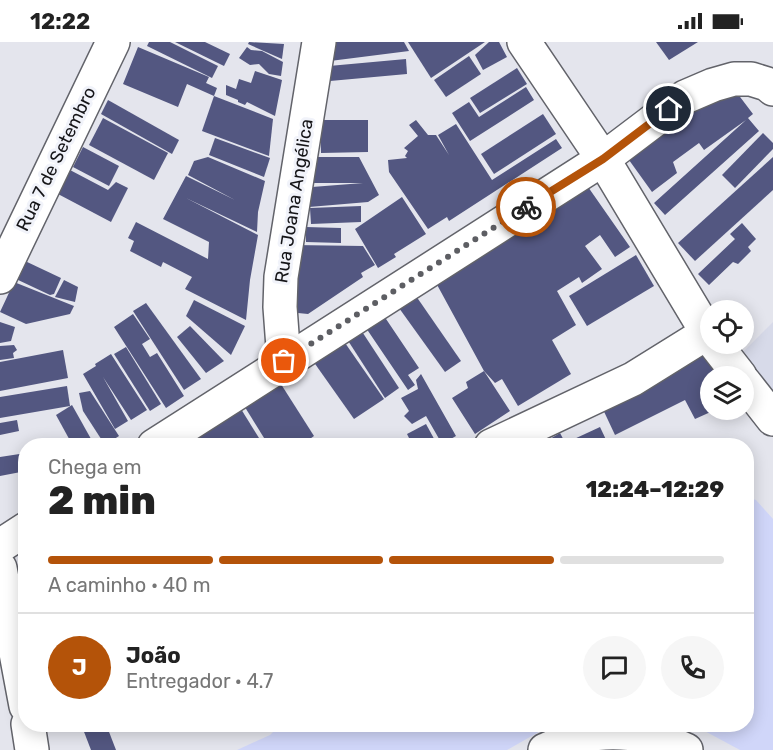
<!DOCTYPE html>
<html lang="pt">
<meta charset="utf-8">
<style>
body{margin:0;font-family:Rubik,sans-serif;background:#f6f6f6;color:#222;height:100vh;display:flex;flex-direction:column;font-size:22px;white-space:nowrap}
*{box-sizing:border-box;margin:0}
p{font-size:20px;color:#767676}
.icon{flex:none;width:33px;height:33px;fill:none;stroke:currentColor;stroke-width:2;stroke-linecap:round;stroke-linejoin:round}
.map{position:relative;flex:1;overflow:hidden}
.sheet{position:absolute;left:18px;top:396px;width:736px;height:294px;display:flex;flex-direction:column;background:#fff;border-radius:24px;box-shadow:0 3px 15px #0003}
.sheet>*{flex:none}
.controls{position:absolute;left:700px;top:258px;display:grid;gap:12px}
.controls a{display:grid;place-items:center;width:54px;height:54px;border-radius:50%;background:#fff;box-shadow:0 3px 15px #0003;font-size:30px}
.pin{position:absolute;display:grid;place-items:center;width:51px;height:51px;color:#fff;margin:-26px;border:3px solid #fff;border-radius:50%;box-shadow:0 2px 6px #0007}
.courier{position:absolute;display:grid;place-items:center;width:60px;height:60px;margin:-30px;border:4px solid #b45309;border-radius:50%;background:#fff;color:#222;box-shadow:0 2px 8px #0007}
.head em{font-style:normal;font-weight:800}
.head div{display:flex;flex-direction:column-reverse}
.head{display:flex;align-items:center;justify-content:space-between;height:102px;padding:0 30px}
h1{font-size:39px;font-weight:800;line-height:45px}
.bar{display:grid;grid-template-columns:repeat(4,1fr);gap:9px 6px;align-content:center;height:72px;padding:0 30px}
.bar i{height:8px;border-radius:4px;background:#e0e0e0}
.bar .on{background:#b45309}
.bar p{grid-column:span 4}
.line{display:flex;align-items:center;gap:15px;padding:0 30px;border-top:2px solid #e0e0e0}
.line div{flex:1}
.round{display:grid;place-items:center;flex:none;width:63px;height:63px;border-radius:32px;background:#f6f6f6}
.status{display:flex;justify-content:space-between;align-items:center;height:42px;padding:0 30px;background:#fff;direction:ltr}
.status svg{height:16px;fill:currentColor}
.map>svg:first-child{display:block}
</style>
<div class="status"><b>12:22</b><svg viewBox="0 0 49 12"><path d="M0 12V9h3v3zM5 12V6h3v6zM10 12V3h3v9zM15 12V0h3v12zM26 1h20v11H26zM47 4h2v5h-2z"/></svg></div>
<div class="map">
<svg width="773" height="708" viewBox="0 0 773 708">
<rect width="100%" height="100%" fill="#e4e5ed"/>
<path fill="#d7dae9" d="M 773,280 L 773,350 L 740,313 Z"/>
<g fill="#d0d6f9">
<path d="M 747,455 L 756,458 L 773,477 L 773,708 L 740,708 L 699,686 L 687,683 L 747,682 Z"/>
<path d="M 280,683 L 280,682 L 551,683 L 507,708 L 237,708 L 270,693 Z"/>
</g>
<g fill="#535781">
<path d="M 149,0 L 170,0 L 218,24 L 212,36 L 147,4 Z"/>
<path d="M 175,0 L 205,0 L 230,12 L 224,24 Z"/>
<path d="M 249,0 L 284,2 L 282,17 L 248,2 Z"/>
<path d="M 331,0 L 404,0 L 409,9 L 330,19 Z"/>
<path d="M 408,0 L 485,0 L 431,36 Z"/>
<path d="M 489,0 L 499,0 L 507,15 L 483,28 L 475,13 Z"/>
<path d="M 656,0 L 698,0 L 669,18 Z"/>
<path d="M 138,5 L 209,35 L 206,41 L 217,46 L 214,54 L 187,42 L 178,65 L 123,42 Z"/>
<path d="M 247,5 L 251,8 L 262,9 L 283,20 L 281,34 L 269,32 L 259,22 L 250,23 L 239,16 Z"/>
<path d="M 469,14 L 481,32 L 446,55 L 434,38 Z"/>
<path d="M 406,17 L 407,32 L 330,39 L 329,24 Z"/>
<path d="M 517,26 L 527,42 L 480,71 L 470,56 Z"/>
<path d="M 255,29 L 282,38 L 275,74 L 247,60 L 245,63 L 238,60 L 238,58 L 226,53 L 226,43 L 236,47 L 239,37 L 251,41 Z"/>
<path d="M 731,43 L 753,72 L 748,76 L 759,89 L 665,173 L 654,161 L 746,78 L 704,108 L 699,101 L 673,120 L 677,131 L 652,150 L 629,118 Z"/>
<path d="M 526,45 L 534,58 L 470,99 L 452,71 L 469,60 L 479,75 Z"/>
<path d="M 214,54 L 273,77 L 269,114 L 202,89 Z"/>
<path d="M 108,58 L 179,98 L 172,112 L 101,72 Z"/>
<path d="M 543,72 L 556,92 L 494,132 L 481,112 Z"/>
<path d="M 103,76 L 168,111 L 154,138 L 89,103 Z"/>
<path d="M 320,78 L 368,78 L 368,110 L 321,111 Z"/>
<path d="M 416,78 L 428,93 L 436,93 L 449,113 L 438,93 L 456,82 L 492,138 L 556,97 L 562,106 L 449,179 L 447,175 L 428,187 L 389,130 L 388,118 L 407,116 L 405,114 L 408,109 L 404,106 L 418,94 L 409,83 Z"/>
<path d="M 763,91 L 773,101 L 773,107 L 735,146 L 722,133 Z"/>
<path d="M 215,96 L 270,116 L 264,135 L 209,113 Z"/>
<path d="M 83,105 L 119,124 L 109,144 L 73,125 Z"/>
<path d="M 208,115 L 265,139 L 258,170 L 257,190 L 186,156 L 258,193 L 250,238 L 246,278 L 185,247 L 192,235 L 163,220 L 161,225 L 130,209 L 134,199 L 128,196 L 136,180 L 208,217 L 209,200 L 163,177 L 186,134 L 235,158 L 188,133 L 194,119 Z"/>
<path d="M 312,115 L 359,115 L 379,153 L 368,160 L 309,165 L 312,145 L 363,141 L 313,141 Z"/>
<path d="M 773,115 L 773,148 L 695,219 L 678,201 Z"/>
<path d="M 70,128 L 108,148 L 116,140 L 128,146 L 111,180 L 58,152 Z"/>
<path d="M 586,142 L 630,205 L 615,215 L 600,193 L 585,204 L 602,227 L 582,241 L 579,235 L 557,249 L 576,283 L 552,298 L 571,332 L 518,364 L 502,337 L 495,341 L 484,329 L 435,239 Z"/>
<path d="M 402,155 L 426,192 L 394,212 L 396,215 L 378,226 L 355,187 Z"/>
<path d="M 361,164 L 361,180 L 311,182 L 310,166 Z"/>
<path d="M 742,181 L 756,197 L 748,205 L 751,209 L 738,222 L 733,220 L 709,243 L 698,232 L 735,197 L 730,192 Z"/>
<path d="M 306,185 L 341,186 L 341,201 L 306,200 Z"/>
<path d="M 294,203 L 363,204 L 375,223 L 361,231 L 363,235 L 308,272 L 288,270 Z"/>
<path d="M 636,213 L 654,244 L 587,284 L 569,254 Z"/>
<path d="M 25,219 L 61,236 L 54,252 L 50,253 L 16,237 Z"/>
<path d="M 64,238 L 78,245 L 75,260 L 55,255 Z"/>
<path d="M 14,240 L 74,264 L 70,272 L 26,282 L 0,270 Z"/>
<path d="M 416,254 L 461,319 L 445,330 L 399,266 Z"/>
<path d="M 194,258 L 245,284 L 231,313 L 186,274 Z"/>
<path d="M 146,261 L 201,337 L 184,348 L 133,269 Z"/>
<path d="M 382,271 L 419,326 L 408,333 L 415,343 L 408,348 L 364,283 Z"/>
<path d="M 133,272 L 150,297 L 142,302 L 150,315 L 157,311 L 184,354 L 166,366 L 114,285 Z"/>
<path d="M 0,280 L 15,285 L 11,299 L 0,301 Z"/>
<path d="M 190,284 L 224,319 L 206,331 L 177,295 Z"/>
<path d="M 359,285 L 399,346 L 385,356 L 345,294 Z"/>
<path d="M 343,298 L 384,357 L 354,377 L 313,319 Z"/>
<path d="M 14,303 L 17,308 L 13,311 L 14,316 L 0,318 L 0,304 Z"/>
<path d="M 126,305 L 161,362 L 150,369 L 114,312 Z"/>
<path d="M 63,308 L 68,336 L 0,349 L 0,320 Z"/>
<path d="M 704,309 L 717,334 L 711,334 L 711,368 L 715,368 L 695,377 L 685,358 L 615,393 L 600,361 Z"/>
<path d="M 111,312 L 147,368 L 131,378 L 103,335 L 128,379 L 115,387 L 83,332 L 96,324 L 95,322 Z"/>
<path d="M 484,329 L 510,369 L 475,392 L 452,356 L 468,346 L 466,340 Z"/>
<path d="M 421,332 L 456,394 L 442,402 L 426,374 L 412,382 L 404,374 L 409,369 L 401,356 L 418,347 L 416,338 Z"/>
<path d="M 279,339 L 314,394 L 300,404 L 269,404 L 243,362 Z"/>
<path d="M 67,344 L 70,364 L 0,376 L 0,355 Z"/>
<path d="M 90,349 L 119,394 L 105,403 L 83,369 L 79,351 Z"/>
<path d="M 72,363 L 95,404 L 73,404 L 56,373 Z"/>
<path d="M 241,367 L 264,404 L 197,404 L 193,397 Z"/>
<path d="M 17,378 L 19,389 L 0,393 L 0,381 Z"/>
<path d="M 426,382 L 438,404 L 413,404 L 407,392 Z"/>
<path d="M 600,385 L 609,404 L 575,404 L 572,398 Z"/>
<path d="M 560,391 L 567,404 L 538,404 Z"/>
<path d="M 26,411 L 26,429 L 0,434 L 0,415 Z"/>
<path d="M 81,682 L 106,682 L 116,708 L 91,708 Z"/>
</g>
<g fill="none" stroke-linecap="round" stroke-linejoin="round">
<g stroke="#62636a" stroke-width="36">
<g id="minor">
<path d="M 0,235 L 113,0"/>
<path d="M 284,319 L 280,265 L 281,235 L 319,0"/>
<path d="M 154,404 L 603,117 L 685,55 L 713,43 L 734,37 L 751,37 L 767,42 L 773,47"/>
<path d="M 491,404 L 633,337 L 707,291"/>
<path d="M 0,504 L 26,487"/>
<path d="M 0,526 L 26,664"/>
<path d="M 28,682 L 32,708"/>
<path d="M 545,708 C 555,704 566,698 576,696 C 612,685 653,692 686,708"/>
</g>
</g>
<g stroke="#62636a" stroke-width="36">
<g id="major">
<path d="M 524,0 L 603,117 L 711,297"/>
<path d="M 715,302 L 740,334"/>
<path d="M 744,340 L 773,377"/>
</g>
</g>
<use href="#minor" stroke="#fff" stroke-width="33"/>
<use href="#major" stroke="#fff" stroke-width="33"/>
</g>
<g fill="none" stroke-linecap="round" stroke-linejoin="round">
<path stroke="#5d5e63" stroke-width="6" stroke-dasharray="0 10.8" d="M 284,319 L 526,165"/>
<path stroke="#b45309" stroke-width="8" d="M 526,165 L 603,117 L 669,67"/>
</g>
<g text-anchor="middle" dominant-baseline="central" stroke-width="6" stroke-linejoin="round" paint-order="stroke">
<g font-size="18" fill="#151518" stroke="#f1f3fa">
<text transform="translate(56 117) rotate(-64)">Rua 7 de Setembro</text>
<text transform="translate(294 159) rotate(-81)">Rua Joana Angélica</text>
</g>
</g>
</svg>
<div class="controls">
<a><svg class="icon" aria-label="locate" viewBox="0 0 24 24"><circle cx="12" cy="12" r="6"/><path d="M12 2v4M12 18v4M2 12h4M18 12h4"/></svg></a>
<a><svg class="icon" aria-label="layers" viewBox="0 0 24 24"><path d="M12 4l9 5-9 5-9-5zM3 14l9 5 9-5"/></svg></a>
</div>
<div class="pin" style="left:284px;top:319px;background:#ea580c"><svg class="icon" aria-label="bag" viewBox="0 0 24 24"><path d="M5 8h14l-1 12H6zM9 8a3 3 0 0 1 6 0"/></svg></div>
<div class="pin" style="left:669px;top:67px;background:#1f2937"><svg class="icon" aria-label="home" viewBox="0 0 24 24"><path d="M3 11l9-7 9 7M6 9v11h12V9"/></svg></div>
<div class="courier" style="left:526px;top:165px"><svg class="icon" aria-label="bike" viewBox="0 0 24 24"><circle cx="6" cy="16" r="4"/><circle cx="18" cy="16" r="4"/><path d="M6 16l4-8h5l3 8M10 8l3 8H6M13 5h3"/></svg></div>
<section class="sheet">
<div class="head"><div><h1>2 min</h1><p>Chega em</p></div><em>12:24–12:29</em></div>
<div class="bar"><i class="on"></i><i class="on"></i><i class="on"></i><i></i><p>A caminho · 40 m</p></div>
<div class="line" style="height:108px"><b class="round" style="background:#b45309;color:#fff">J</b><div><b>João</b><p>Entregador · 4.7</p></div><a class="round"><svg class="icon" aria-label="chat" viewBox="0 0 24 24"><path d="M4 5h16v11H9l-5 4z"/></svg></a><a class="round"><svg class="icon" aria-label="phone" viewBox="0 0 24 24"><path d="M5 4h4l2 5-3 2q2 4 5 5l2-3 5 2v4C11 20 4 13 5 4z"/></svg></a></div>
</section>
</div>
